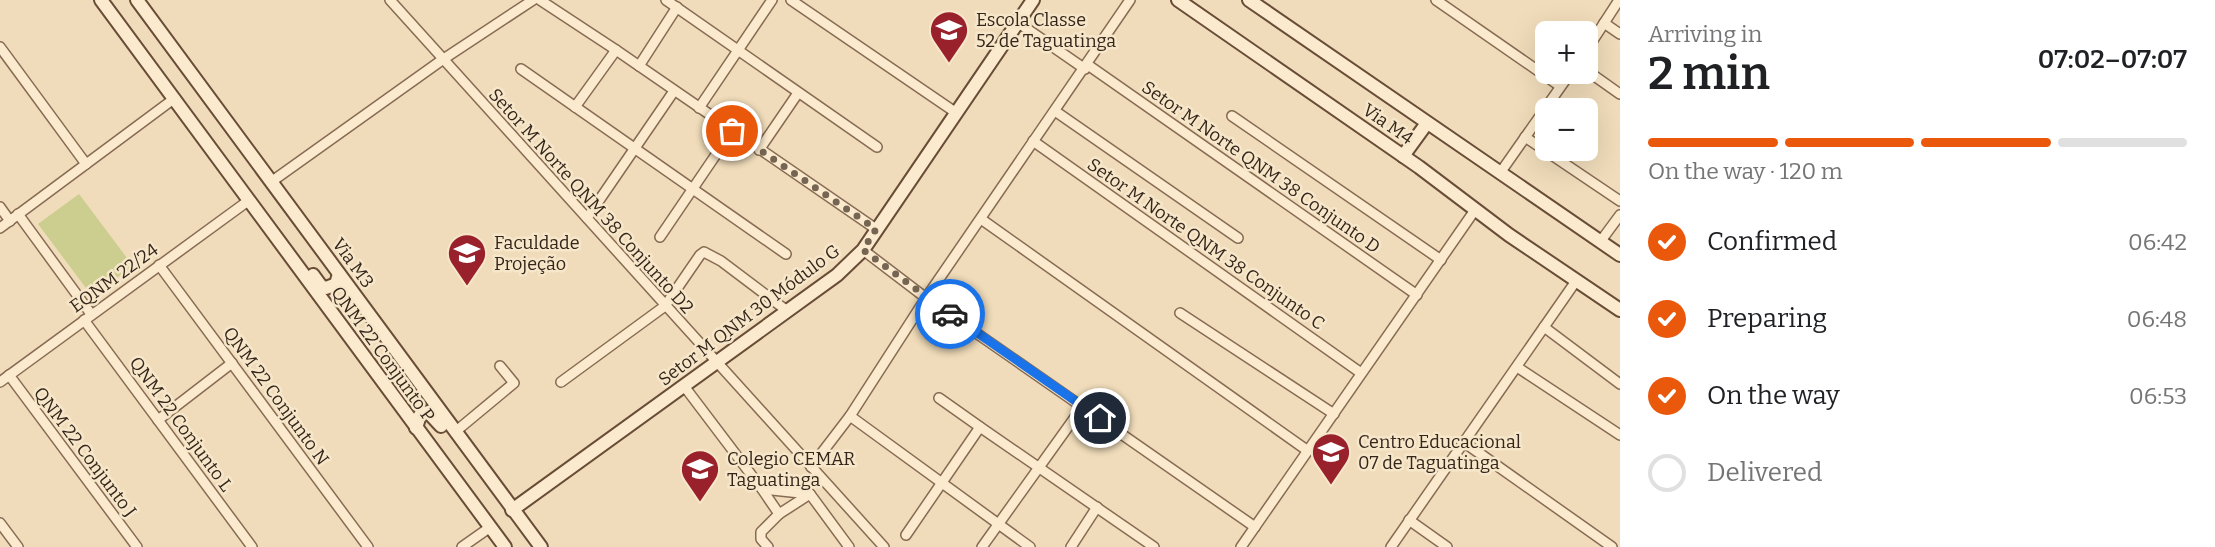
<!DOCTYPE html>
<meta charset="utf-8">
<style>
body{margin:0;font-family:Bitter,serif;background:#f6f6f6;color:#202124;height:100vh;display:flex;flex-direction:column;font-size:26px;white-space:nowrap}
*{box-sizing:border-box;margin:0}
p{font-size:23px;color:#757577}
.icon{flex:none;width:38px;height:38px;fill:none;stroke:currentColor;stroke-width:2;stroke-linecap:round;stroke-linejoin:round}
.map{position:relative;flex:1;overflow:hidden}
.sheet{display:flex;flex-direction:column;background:#fff;width:595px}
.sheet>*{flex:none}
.tools{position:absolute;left:1535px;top:21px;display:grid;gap:14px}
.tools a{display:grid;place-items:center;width:63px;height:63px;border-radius:10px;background:#fff;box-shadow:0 7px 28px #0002;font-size:35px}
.pin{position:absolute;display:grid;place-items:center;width:60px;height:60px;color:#fff;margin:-30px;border:4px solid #fff;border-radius:50%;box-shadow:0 2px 7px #0007}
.courier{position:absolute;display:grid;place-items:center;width:70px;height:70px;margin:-35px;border:5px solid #1a73e8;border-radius:50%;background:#fff;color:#222;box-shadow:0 2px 9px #0007}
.headline em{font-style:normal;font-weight:600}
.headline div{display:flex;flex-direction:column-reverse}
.headline{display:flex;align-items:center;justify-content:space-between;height:119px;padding:0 28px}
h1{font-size:46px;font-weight:600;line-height:52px}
.bar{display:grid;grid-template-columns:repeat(4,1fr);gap:10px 7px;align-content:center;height:84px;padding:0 28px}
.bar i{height:9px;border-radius:5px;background:#e0e0e0}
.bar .on{background:#ea580c}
.bar p{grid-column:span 4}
ol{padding:0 28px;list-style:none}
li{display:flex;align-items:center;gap:21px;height:77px}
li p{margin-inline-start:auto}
li .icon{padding:7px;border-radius:50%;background:#ea580c;color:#fff;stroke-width:4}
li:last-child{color:#757577}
li i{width:38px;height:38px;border:4px solid #e0e0e0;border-radius:50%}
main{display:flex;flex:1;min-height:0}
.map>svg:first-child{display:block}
</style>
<main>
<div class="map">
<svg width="1620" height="547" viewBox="0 0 1620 547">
<rect width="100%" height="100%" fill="#f0dcba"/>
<path fill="#cbce8e" d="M 79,194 L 133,266 L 92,296 L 38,224 Z"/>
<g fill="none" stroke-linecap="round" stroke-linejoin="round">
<g stroke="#876b54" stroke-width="12">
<g id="street">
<path d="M 390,0 L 884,547"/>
<path d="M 540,0 L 616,50 L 876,229"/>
<path d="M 666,0 L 877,147"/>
<path d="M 791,0 L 955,112"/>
<path d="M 1436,0 L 1560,86"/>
<path d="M 1017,22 L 1085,69"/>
<path d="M 1604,23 L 1620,34"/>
<path d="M 0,47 L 86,164"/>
<path d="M 1586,51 L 1619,0"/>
<path d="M 1088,65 L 1417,295"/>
<path d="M 639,66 L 677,7"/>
<path d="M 521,69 L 786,254"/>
<path d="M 1586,70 L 1620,94"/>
<path d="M 575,107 L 616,50"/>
<path d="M 699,108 L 772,0"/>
<path d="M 1055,111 L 1238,238"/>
<path d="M 1232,116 L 1441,260"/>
<path d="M 1525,137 L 1620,201"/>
<path d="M 1033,141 L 1361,373"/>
<path d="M 759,150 L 798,93"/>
<path d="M 1500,173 L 1571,72"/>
<path d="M 271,182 L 442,60 L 533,0"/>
<path d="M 0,207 L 10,221"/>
<path d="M 18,214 L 91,314"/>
<path d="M 587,218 L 674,91"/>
<path d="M 981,219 L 1308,451"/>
<path d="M 0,228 L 175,98"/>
<path d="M 660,237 L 732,131"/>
<path d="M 1600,242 L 1620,215"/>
<path d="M 863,250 L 926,298 L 1255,527"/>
<path d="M 159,265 L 368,547"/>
<path d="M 1180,313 L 1334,414"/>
<path d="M 84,320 L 252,547"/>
<path d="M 1544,327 L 1620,384"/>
<path d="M 1517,367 L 1620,435"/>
<path d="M 9,375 L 137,547"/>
<path d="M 0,382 L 248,201"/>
<path d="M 561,382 L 665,306 L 700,255 L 704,252 L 721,261 L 786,310"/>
<path d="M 684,386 L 762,489 L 810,494 L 849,547"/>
<path d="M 850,416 L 1030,547"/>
<path d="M 158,420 L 232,363"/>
<path d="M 980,427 L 1154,547"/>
<path d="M 455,432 L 514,383 L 500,366"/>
<path d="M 1465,443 L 1612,547"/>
<path d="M 811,467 L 850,416 L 926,298 L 1130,0"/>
<path d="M 762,489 L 779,514 L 761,532 L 761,539 L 768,547"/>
<path d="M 779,514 L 810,494"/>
<path d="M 1409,520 L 1447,547"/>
<path d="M 0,523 L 18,547"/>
<path d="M 906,535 L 980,427 L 939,398"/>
<path d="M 462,547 L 489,528"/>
<path d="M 982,547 L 1083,406"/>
<path d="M 1071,547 L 1097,507"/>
<path d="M 1241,547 L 1475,210"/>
<path d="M 1391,547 L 1576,281"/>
</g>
</g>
<g stroke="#684c37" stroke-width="16">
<g id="secondary">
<path d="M 101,0 L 505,547"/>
<path d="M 137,0 L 541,547"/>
<path d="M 1178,0 L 1419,167 L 1509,235 L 1620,310"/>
<path d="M 1249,0 L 1620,255"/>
<path d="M 1403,156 L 1427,123"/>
<path d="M 313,275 L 321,286 L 326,288 L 336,284 L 339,274"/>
<path d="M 416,428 L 420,415 L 428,412 L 441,426"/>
<path d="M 512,510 L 837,275 L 863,250 L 1033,0"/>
</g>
</g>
<use href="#street" stroke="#fbeacd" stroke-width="9"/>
<use href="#secondary" stroke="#fbeacd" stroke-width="12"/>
</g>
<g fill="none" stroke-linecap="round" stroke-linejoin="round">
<path stroke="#766552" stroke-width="7" stroke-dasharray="0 12.6" d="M 732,131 L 876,229 L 863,250 L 950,314"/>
<path stroke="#1a73e8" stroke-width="9" d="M 950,314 L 1100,418"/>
</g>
<defs>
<g id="school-pin" transform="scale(2.0125)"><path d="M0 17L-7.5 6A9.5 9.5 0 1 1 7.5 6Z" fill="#99212b" stroke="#f7e7ca"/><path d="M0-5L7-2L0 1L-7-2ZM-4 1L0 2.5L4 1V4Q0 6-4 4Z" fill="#fff"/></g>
<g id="university-pin" transform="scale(2.0125)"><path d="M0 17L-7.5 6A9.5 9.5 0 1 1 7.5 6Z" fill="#99212b" stroke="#f7e7ca"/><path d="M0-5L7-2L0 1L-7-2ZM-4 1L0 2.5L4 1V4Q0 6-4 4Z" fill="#fff"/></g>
</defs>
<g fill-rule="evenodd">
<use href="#school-pin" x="949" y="30"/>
<use href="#university-pin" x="467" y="253"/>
<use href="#school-pin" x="1331" y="452"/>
<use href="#school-pin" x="700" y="469"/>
</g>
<g text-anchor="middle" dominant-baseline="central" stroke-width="5" stroke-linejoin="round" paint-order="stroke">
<g font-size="18" fill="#35251a" stroke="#f7e7ca" text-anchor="start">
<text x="976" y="20">Escola Classe<tspan x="976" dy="21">52 de Taguatinga</tspan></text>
<text x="494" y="243">Faculdade<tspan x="494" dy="21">Projeção</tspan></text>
<text x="1358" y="442">Centro Educacional<tspan x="1358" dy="21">07 de Taguatinga</tspan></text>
<text x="727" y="459">Colegio CEMAR<tspan x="727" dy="21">Taguatinga</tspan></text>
</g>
<g font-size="18" fill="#35251a" stroke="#f7e7ca">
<text transform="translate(1388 124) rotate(35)">Via M4</text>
<text transform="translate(1261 167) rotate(35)">Setor M Norte QNM 38 Conjunto D</text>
<text transform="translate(591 201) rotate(48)">Setor M Norte QNM 38 Conjunto D2</text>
<text transform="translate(1206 244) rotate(35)">Setor M Norte QNM 38 Conjunto C</text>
<text transform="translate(353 263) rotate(54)">Via M3</text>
<text transform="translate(114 278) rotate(-36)">EQNM 22/24</text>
<text transform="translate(749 315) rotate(-37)">Setor M QNM 30 Módulo G</text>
<text transform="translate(383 354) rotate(54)">QNM 22 Conjunto P</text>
<text transform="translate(276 396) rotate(54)">QNM 22 Conjunto N</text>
<text transform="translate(181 424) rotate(54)">QNM 22 Conjunto L</text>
<text transform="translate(85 452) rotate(53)">QNM 22 Conjunto J</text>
</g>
</g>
</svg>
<div class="tools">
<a>+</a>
<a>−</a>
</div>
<div class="pin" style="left:732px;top:131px;background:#ea580c"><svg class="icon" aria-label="bag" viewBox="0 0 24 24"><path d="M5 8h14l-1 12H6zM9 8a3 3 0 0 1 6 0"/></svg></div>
<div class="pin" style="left:1100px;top:418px;background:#1f2937"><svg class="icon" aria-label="home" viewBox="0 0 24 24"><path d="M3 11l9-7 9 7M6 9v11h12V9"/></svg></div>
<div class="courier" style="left:950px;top:314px"><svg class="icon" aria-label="car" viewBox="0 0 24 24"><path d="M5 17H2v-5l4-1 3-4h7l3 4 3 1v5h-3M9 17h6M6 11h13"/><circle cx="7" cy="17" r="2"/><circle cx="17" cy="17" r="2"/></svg></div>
</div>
<section class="sheet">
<div class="headline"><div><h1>2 min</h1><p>Arriving in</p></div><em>07:02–07:07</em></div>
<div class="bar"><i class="on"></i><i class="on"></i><i class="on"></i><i></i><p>On the way · 120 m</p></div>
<ol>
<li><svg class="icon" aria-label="check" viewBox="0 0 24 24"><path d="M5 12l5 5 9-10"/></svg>Confirmed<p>06:42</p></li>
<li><svg class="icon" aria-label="check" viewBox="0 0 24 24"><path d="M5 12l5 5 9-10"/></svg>Preparing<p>06:48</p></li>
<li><svg class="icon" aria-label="check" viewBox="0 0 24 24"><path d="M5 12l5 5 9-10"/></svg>On the way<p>06:53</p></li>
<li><i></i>Delivered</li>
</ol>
</section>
</main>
